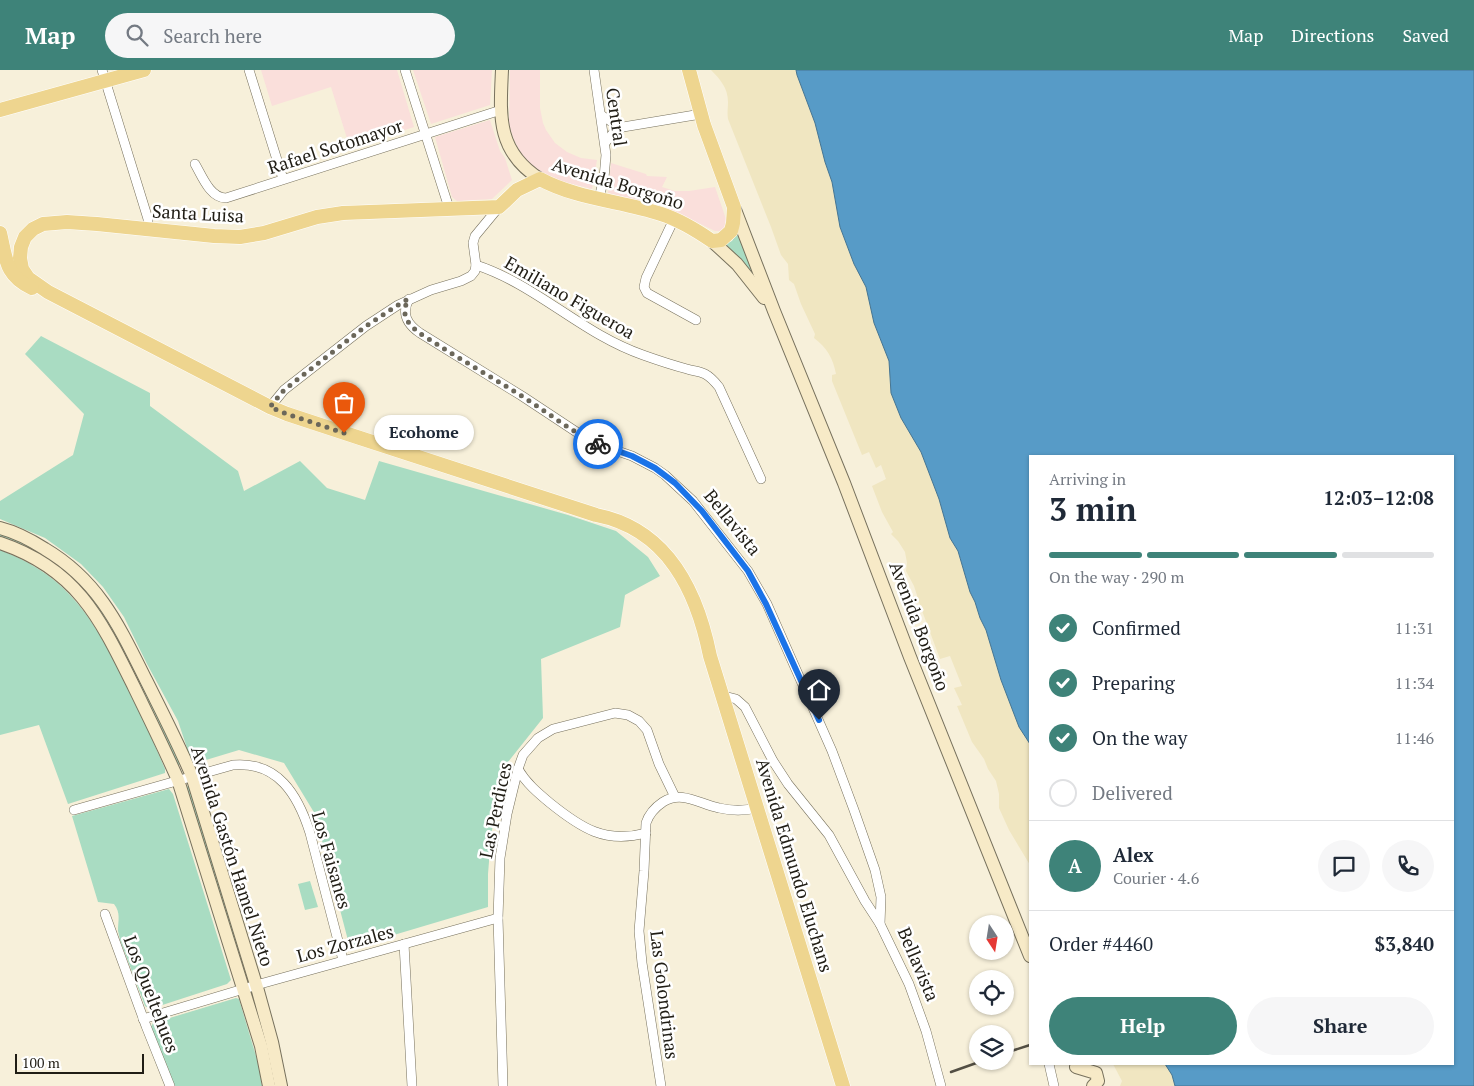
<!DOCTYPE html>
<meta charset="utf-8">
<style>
body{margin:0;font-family:"PT Serif",serif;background:#f6f6f7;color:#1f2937;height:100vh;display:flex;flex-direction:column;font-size:19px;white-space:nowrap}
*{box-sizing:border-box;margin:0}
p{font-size:16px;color:#747a83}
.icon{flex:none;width:28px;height:28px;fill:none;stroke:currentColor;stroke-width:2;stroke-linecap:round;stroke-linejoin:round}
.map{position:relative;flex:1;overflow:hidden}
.panel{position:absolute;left:1029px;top:385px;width:425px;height:610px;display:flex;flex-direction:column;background:#fff;border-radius:0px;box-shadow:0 1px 4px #0004}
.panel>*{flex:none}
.needle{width:32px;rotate:168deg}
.buttons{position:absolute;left:969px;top:845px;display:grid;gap:10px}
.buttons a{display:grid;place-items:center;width:45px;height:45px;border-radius:50%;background:#fff;box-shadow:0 1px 4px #0004;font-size:25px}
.scale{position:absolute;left:15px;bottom:12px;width:129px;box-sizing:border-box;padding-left:5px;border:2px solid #201d15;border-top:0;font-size:14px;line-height:18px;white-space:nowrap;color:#201d15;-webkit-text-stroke:4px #fff;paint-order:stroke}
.pin{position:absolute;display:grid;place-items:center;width:42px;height:42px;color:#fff;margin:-51px -21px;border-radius:50% 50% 50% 0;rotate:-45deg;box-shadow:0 0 5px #0007}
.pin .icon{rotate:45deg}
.courier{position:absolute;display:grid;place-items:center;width:50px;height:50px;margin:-25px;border:4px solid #1a73e8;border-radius:50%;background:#fff;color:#222;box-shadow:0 1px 6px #0007}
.bubble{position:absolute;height:35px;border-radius:18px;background:#fff;box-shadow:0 1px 4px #0004;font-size:16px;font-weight:700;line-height:35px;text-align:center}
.summary em{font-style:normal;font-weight:700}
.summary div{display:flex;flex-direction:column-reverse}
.summary{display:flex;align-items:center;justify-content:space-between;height:85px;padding:0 20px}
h1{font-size:32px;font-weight:700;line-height:38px}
.bar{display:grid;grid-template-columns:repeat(4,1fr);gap:8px 5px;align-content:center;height:60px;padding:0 20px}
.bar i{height:6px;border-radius:4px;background:#e0e1e3}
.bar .active{background:#3e8379}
.bar p{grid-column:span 4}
.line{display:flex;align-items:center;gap:12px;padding:0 20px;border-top:1px solid #e0e1e3}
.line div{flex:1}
.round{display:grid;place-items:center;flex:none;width:52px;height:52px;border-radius:26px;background:#f6f6f7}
ol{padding:0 20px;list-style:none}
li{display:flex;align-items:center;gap:15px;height:55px}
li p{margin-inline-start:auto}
li .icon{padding:5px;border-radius:50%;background:#3e8379;color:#fff;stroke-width:4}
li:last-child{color:#747a83}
li i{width:28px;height:28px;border:2px solid #e0e1e3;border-radius:50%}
.button{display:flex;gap:10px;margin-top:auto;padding:10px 20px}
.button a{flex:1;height:58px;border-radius:30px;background:#3e8379;color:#fff;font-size:20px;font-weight:700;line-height:58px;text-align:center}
.button a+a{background:#f6f6f7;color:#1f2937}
header{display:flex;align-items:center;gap:30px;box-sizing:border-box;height:70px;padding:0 25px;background:#3e8379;color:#fff}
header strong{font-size:24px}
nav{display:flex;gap:28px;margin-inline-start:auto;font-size:18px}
.search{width:350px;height:45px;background:#f6f6f7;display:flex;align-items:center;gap:12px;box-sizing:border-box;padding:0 18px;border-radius:28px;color:#747a83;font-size:19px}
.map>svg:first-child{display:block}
</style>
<header>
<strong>Map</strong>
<div class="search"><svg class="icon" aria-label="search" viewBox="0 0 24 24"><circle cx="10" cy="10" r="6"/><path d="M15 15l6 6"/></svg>Search here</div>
<nav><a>Map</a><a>Directions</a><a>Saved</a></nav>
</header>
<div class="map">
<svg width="1474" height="1016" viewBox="0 0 1474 1016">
<rect width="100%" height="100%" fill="#f7f0da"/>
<g fill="#fadfdb">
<path d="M 261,0 L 397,0 L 414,57 L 350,78 L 331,17 L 272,36 Z"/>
<path d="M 413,0 L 492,0 L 490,35 L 431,54 Z"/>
<path d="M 510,0 L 540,0 L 540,38 L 543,53 L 546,60 L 555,73 L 567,82 L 581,88 L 597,90 L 592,119 L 545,107 L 532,97 L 521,84 L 514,70 L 509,55 Z"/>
<path d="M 490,50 L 500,81 L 505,88 L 512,110 L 492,129 L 457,131 L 452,127 L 435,67 Z"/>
<path d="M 611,93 L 646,104 L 647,106 L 667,107 L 662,117 L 675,121 L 689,121 L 715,117 L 726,149 L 725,157 L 721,161 L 715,161 L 663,136 L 608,123 Z"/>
</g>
<g fill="#a9dcc2">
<path d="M 738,162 L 760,216 L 723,175 L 732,171 Z"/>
<path d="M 41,266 L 150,323 L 150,336 L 238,401 L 244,421 L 300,391 L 327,418 L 365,430 L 379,391 L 568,445 L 616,461 L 648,487 L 660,506 L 625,525 L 620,557 L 541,589 L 543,648 L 508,692 L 494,747 L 491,767 L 488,804 L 488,837 L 350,878 L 315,744 L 284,693 L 239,680 L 196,693 L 191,690 L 178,651 L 147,594 L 124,547 L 103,517 L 81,494 L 45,468 L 0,449 L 0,431 L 73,385 L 84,344 L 25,284 Z"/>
<path d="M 0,463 L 17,468 L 73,505 L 110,549 L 180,693 L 179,695 L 178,695 C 165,664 150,634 135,604 C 101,538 75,490 0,466 Z"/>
<path d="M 0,480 C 26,490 51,504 70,525 C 93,549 108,579 123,609 C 138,638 152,668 165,699 L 165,703 L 68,734 L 39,655 L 0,665 Z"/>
<path d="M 189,716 L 255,927 L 276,1016 L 185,717 Z"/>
<path d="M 169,719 L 173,724 L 231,910 L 227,914 L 150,939 L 145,936 L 120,870 C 120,869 118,861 118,861 C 118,850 121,843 114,834 L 98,832 L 72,746 Z"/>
<path d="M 310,811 L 318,837 L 305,840 L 298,814 Z"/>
<path d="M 236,928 L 239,929 L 259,996 L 262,1016 L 173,1016 L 151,957 L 153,953 Z"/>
</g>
<g fill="#f0e6c1">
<path d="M 711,0 L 796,0 L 797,5 L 815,53 L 825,92 L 832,112 L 840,158 L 854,194 L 866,216 L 889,291 L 891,323 L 901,348 L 921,382 L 939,429 L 950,468 L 958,481 L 970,522 L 975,532 L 980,548 L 986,560 L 1001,610 L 1025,667 L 1030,674 L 1030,795 L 1009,760 L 999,738 L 999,724 L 996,711 L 988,699 L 984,689 L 972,672 L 957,636 L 962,635 L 954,618 L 962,616 L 950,586 L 940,589 L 921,538 L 914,516 L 906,501 L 907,493 L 905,482 L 898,471 L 891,464 L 893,462 L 882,442 L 872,416 L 886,409 L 881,395 L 876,398 L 869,382 L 862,385 L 832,311 L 832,305 L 836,304 C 833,288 827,278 814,268 L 815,264 L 801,234 L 794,214 L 789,210 L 788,194 L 781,185 L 771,157 L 728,49 C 727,43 728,38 728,32 C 728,18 720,9 711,0 Z"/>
<path d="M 1113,994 L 1165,994 L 1172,1005 L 1175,1016 L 1120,1016 L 1122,1011 Z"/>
</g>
<path fill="#579bc7" stroke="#467592" d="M 796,0 L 1474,0 L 1474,1016 L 1175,1016 L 1172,1005 L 1165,994 L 1452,994 L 1452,386 L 1030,386 L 1030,674 L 1019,657 L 1001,610 L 986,560 L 980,548 L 975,532 L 970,522 L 958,481 L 950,468 L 939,429 L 921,382 L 901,348 L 891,323 L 889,291 L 874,253 L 866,217 L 854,194 L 840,157 L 832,112 L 825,92 L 815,53 L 797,5 Z"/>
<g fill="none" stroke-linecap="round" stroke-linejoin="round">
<g stroke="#77715d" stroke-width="10">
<g id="street">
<path d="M 102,0 L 148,149 L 148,159"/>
<path d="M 249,0 L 283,109"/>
<path d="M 405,0 L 449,138"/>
<path d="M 594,0 L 606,85 L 604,108 L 599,128"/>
<path d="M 601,45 L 615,54 L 623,57"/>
<path d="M 605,73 L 614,62 L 623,57 L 701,44"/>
<path d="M 195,94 C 202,106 210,128 226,128 L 501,40"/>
<path d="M 674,149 L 646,208 L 644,217 L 647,223 L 696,250"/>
<path d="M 476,195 C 537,215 582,264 643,285 C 657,290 672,295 687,299 C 693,301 699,301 705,304 C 711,307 715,312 719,317 L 761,409"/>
<path d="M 409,229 C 401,244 407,254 420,263 L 522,326 L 584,367 L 606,377 L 632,386 L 655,398 L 665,405 L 693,431 L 748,501 L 767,534 L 832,681 L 854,740 L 875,800 L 881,827 L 880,854 L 909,914 L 926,961 L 941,1016"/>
<path d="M 270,337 L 284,320 L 366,256 L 398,235 L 431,220 L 461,211 L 471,206 L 475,201 L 476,195 L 473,173 L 475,166 L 499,137"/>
<path d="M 723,627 L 728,627 L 736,629 L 745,637 L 773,691 L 788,714 L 829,765 L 865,831 L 880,854"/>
<path d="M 518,699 C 526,713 538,723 550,733 C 581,758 605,774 646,763"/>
<path d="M 74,740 L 233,695 C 278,691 298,725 310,763 L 343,890"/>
<path d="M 105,844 L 146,956 L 170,1016"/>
<path d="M 404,874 L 412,1016"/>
<path d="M 143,949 L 260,914 L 498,848"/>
<path d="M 1049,994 L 1054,1016"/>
<path d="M 503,1016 L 498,848 L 500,788 L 507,744 L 518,699 L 523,685 L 538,668 L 553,659 L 615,643 L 628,645 L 639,651 L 647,660 L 659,694 L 675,727"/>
<path d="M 661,1016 L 642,893 L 639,861 L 644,801 L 646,753 C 649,744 654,738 663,732 C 682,720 699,734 719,738 C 732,741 744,741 757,738"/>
</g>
</g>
<g stroke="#77715d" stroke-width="14">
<g id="secondary">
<path d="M 502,0 C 500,45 496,81 540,109"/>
<path d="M 734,137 L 774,241 L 844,413 L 910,587 L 1030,886"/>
<path d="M 712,171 L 737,194 L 764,228"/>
<path d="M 0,458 C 16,462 31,470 45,479 C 99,511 119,556 146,610 C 162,642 178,673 192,706 L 258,921 L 272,972 L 281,1016"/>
<path d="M 0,473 C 77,499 100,548 134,617 C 149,648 164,678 178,710 L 261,976 L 269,1016"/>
<path d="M 1076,997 L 1096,1003 L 1098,1011 L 1093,1016"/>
</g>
</g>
<g stroke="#fff" stroke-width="15">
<g id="primary">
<path d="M 689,0 L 704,55 L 734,137 L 733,153 L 731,161 L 721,170 L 712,171 C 696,160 680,150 661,144 C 621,131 577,129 540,109 L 517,120 L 499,137 L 343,143 L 317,147 L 264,163 L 240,167 L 214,166 L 97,154 L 67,152 L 43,154 L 33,159 L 25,167 L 21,177 L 20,188 L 22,199 L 28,208 L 48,222 L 270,337 L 287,344 L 360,368 L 596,445 C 668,459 697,521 710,586 L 843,1016"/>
<path d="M 0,40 L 144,0"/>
<path d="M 0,163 C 6,188 5,206 32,218"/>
</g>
</g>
<use href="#street" stroke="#fff" stroke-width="9"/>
<use href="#secondary" stroke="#f7eac7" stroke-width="12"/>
<use href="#primary" stroke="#eed58f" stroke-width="14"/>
<g stroke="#534f44" stroke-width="2.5">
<path d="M 1005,983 L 1030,975"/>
<path d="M 951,1002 L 982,991"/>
</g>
</g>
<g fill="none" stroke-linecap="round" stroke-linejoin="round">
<path stroke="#6b675a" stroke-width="5" stroke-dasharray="0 9" d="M 344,363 L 287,344 L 270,337 L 284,320 L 316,295 L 366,256 L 398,235 L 408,229 C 404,238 403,247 410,254 C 417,263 429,269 438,275 C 465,292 493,308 520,325 C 546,341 570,361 598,374"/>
<path stroke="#1a73e8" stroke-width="6" d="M 598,374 L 632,386 L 655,398 L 675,413 L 702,441 L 748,501 L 766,534 L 819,650"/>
</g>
<g text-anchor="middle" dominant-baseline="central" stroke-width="5" stroke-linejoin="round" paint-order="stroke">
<g font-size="18" fill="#201d15" stroke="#fff">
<text transform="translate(617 47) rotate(82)">Central</text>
<text transform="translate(335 76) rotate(-18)">Rafael Sotomayor</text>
<text transform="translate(618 113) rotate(17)">Avenida Borgoño</text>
<text transform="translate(198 143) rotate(3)">Santa Luisa</text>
<text transform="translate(570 227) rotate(30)">Emiliano Figueroa</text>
<text transform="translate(733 452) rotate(51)">Bellavista</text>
<text transform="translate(920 556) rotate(69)">Avenida Borgoño</text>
<text transform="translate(495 740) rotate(-78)">Las Perdices</text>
<text transform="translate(233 786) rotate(72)">Avenida Gastón Hamel Nieto</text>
<text transform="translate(332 790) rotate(74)">Los Faisanes</text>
<text transform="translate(795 795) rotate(73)">Avenida Edmundo Eluchans</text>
<text transform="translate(345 873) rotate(-15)">Los Zorzales</text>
<text transform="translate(919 894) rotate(67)">Bellavista</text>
<text transform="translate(152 924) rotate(69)">Los Queltehues</text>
<text transform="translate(665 925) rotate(83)">Las Golondrinas</text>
</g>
</g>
</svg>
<div class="buttons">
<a><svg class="needle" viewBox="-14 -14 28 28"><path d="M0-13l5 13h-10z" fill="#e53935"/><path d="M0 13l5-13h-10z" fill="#747a83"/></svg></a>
<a><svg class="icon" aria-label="locate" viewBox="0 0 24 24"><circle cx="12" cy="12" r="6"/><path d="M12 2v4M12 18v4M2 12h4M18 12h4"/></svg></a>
<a><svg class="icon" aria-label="layers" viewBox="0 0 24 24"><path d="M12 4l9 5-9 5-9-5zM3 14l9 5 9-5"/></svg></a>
</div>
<div class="scale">100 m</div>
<div class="pin" style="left:344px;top:363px;background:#ea580c"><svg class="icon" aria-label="bag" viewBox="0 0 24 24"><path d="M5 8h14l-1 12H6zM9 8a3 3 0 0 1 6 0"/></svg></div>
<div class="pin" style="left:819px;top:650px;background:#1f2937"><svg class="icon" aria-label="home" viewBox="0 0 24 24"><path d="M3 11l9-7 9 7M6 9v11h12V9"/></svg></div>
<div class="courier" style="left:598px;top:374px"><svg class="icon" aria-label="bike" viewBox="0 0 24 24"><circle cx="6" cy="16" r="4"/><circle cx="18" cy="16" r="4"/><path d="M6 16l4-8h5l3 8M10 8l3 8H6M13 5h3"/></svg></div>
<div class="bubble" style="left:374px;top:345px;width:100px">Ecohome</div>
<section class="panel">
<div class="summary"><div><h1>3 min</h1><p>Arriving in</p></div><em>12:03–12:08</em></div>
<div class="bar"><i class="active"></i><i class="active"></i><i class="active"></i><i></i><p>On the way · 290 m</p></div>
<ol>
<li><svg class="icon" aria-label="check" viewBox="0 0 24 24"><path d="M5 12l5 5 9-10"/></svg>Confirmed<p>11:31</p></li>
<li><svg class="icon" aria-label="check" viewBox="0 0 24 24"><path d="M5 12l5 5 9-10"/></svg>Preparing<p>11:34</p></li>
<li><svg class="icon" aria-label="check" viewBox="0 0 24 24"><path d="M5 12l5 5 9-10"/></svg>On the way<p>11:46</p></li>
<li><i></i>Delivered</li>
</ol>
<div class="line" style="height:90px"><b class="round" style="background:#3e8379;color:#fff">A</b><div><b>Alex</b><p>Courier · 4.6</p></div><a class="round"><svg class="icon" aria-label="chat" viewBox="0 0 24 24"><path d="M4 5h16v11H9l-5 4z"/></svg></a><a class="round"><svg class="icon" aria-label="phone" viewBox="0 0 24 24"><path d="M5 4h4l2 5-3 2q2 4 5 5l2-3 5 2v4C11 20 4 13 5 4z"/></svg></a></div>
<div class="line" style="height:65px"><div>Order #4460</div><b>$3,840</b></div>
<div class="button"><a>Help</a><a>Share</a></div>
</section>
</div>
